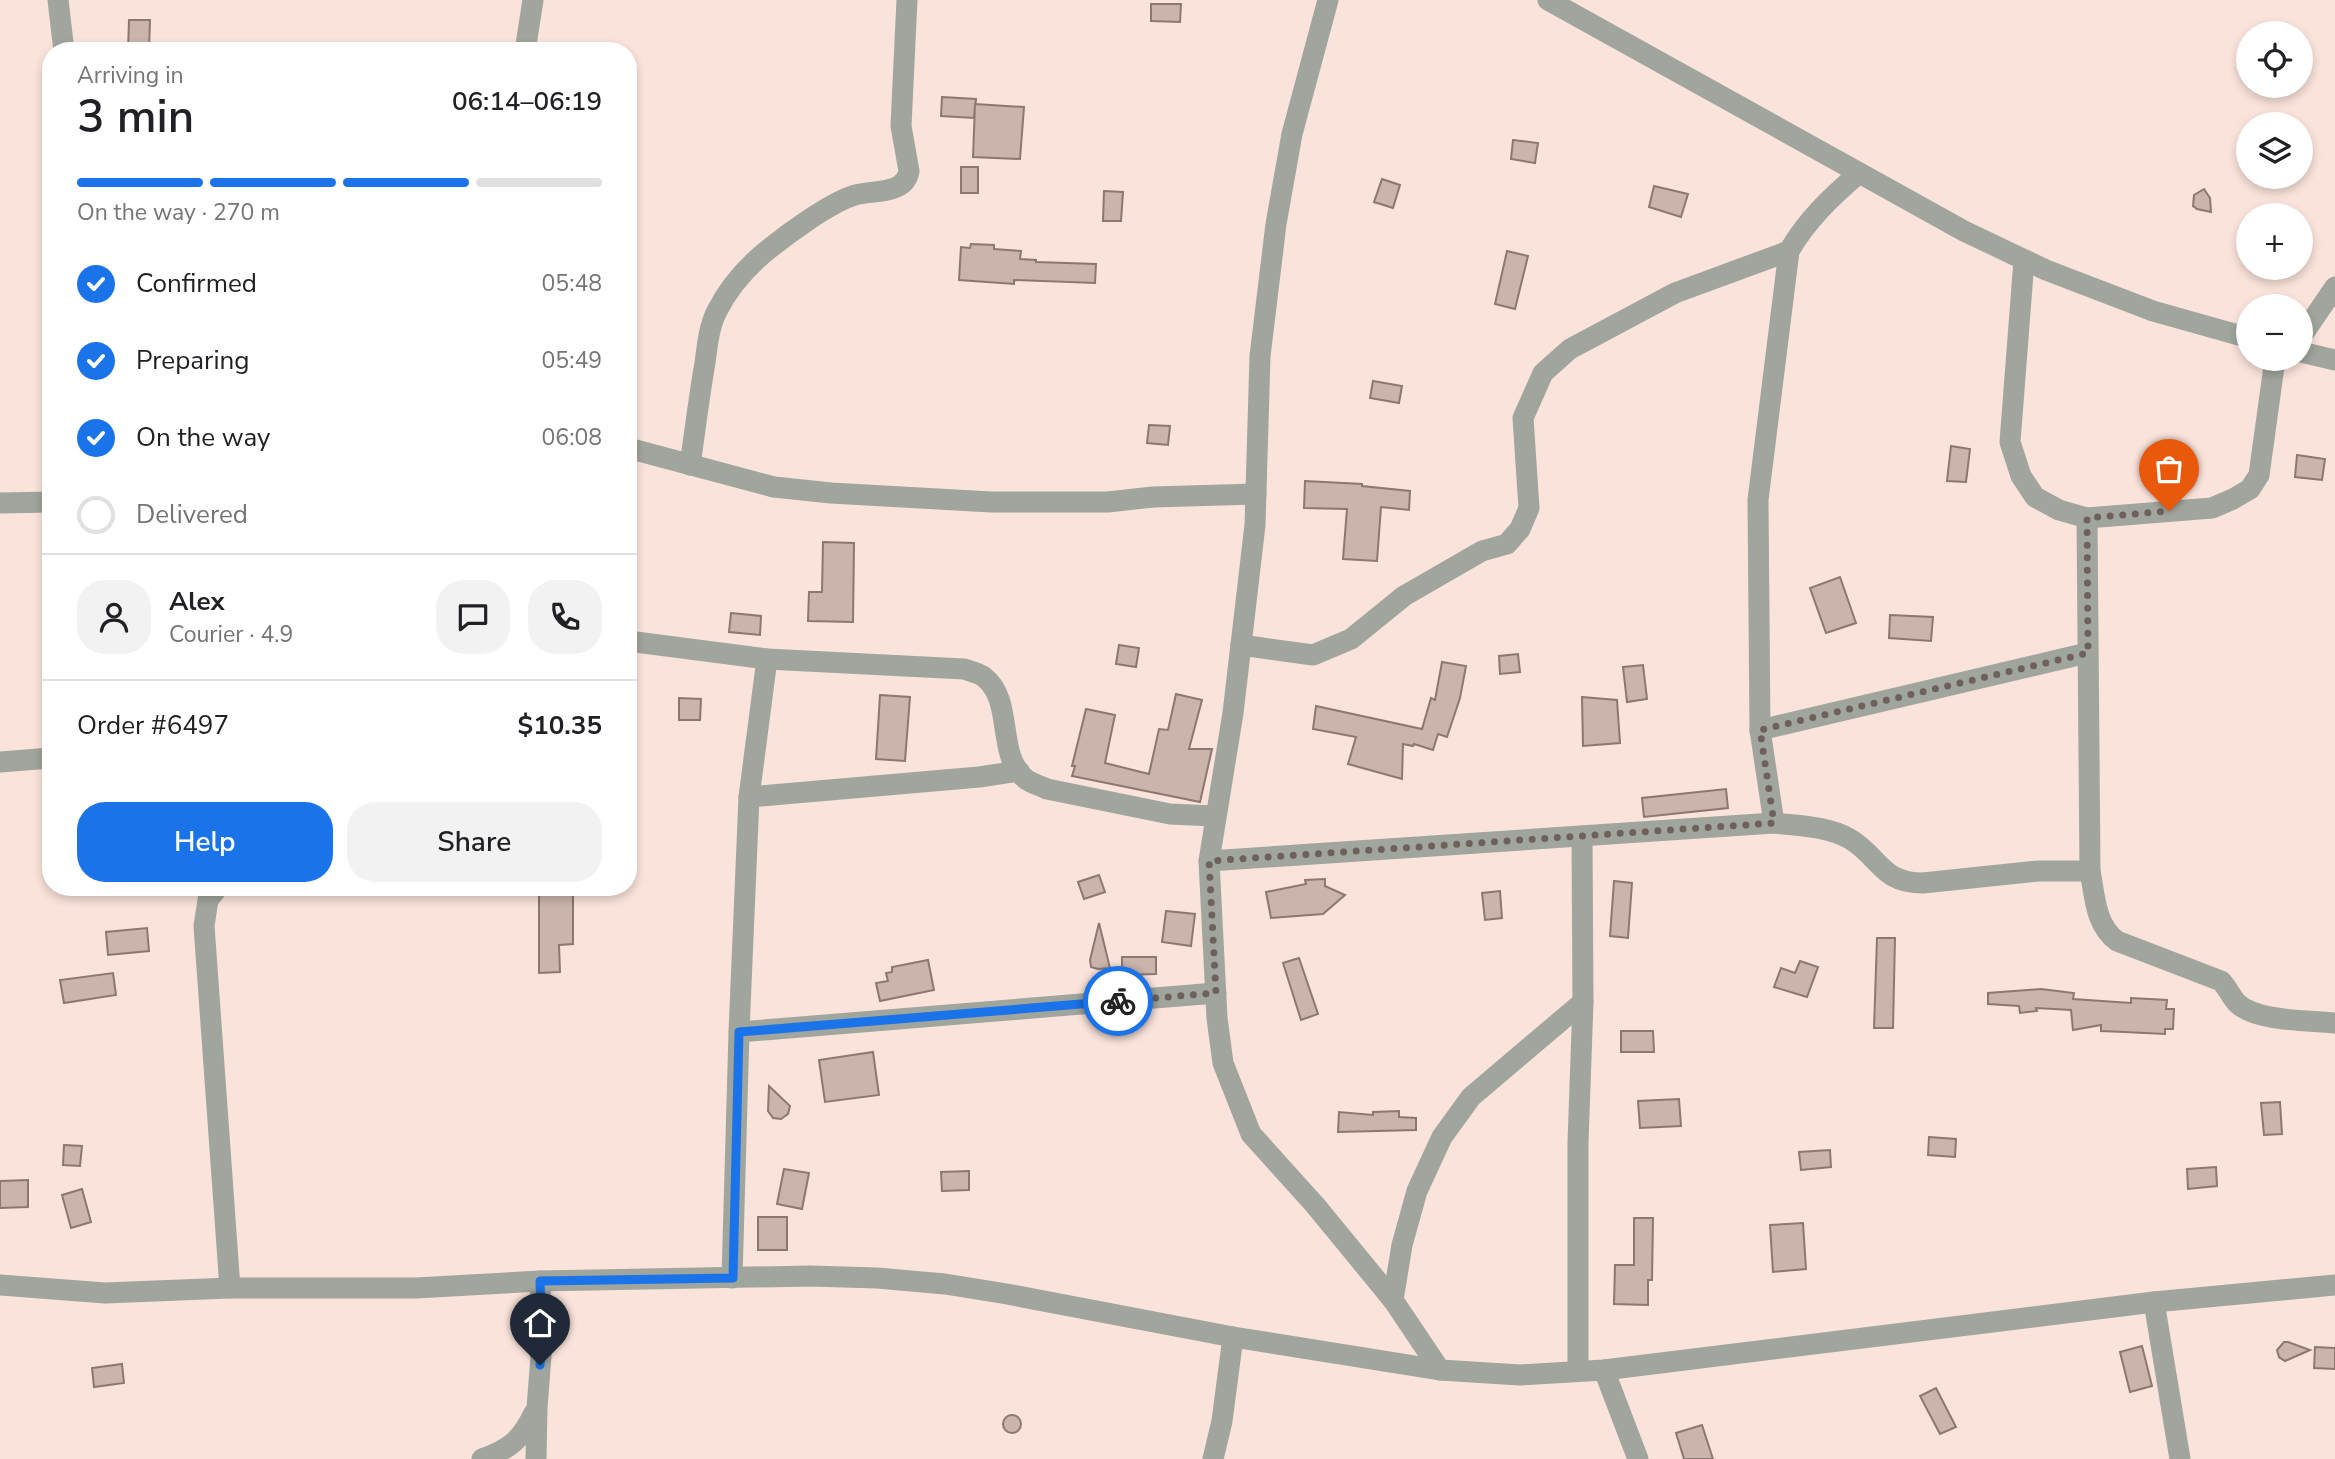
<!DOCTYPE html>
<meta charset="utf-8">
<style>
body{margin:0;font-family:"Nunito Sans",sans-serif;background:#f2f2f2;color:#202124;height:100vh;display:flex;flex-direction:column;font-size:26px;white-space:nowrap}
*{box-sizing:border-box;margin:0}
p{font-size:23px;color:#757577}
.icon{flex:none;width:38px;height:38px;fill:none;stroke:currentColor;stroke-width:2;stroke-linecap:round;stroke-linejoin:round}
.map{position:relative;flex:1;overflow:hidden}
.sheet{position:absolute;left:42px;top:42px;width:595px;height:854px;display:flex;flex-direction:column;background:#fff;border-radius:28px;box-shadow:0 4px 10px #0003}
.sheet>*{flex:none}
.buttons{position:absolute;left:2236px;top:21px;display:grid;gap:14px}
.buttons a{display:grid;place-items:center;width:77px;height:77px;border-radius:50%;background:#fff;box-shadow:0 4px 10px #0003;font-size:35px}
.pin{position:absolute;display:grid;place-items:center;width:60px;height:60px;color:#fff;margin:-72px -30px;border-radius:50% 50% 50% 0;rotate:-45deg;box-shadow:0 0 7px #0007}
.pin .icon{rotate:45deg}
.courier{position:absolute;display:grid;place-items:center;width:70px;height:70px;margin:-35px;border:5px solid #1a73e8;border-radius:50%;background:#fff;color:#222;box-shadow:0 2px 9px #0007}
.head em{font-style:normal;font-weight:600}
.head div{display:flex;flex-direction:column-reverse}
.head{display:flex;align-items:center;justify-content:space-between;height:119px;padding:0 35px}
h1{font-size:46px;font-weight:600;line-height:52px}
.bar{display:grid;grid-template-columns:repeat(4,1fr);gap:10px 7px;align-content:center;height:84px;padding:0 35px}
.bar i{height:9px;border-radius:5px;background:#e0e0e0}
.bar .on{background:#1a73e8}
.bar p{grid-column:span 4}
.line{display:flex;align-items:center;gap:18px;padding:0 35px;border-top:2px solid #e0e0e0}
.line div{flex:1}
.round{display:grid;place-items:center;flex:none;width:74px;height:74px;border-radius:28px;background:#f2f2f2}
ol{padding:0 35px;list-style:none}
li{display:flex;align-items:center;gap:21px;height:77px}
li p{margin-inline-start:auto}
li .icon{padding:7px;border-radius:50%;background:#1a73e8;color:#fff;stroke-width:4}
li:last-child{color:#757577}
li i{width:38px;height:38px;border:4px solid #e0e0e0;border-radius:50%}
.primary-button{display:flex;gap:14px;margin-top:auto;padding:14px 35px}
.primary-button a{flex:1;height:80px;border-radius:28px;background:#1a73e8;color:#fff;font-size:28px;font-weight:600;line-height:80px;text-align:center}
.primary-button a+a{background:#f2f2f2;color:#202124}
.map>svg:first-child{display:block}
</style>
<div class="map">
<svg width="2335" height="1459" viewBox="0 0 2335 1459">
<rect width="100%" height="100%" fill="#fae3da"/>
<g fill="#cab4ac" stroke="#8d7871" stroke-width="2">
<path d="M 1151,4 L 1181,4 L 1180,22 L 1151,21 Z"/>
<path d="M 129,20 L 150,20 L 149,51 L 128,51 Z"/>
<path d="M 942,97 L 976,99 L 974,118 L 941,116 Z"/>
<path d="M 975,104 L 1024,107 L 1020,159 L 973,157 Z"/>
<path d="M 1513,140 L 1538,143 L 1535,163 L 1511,159 Z"/>
<rect x="961" y="167" width="17" height="26"/>
<path d="M 1382,179 L 1400,185 L 1393,208 L 1374,202 Z"/>
<path d="M 1654,186 L 1688,194 L 1681,217 L 1649,207 Z"/>
<path d="M 2204,189 L 2210,198 L 2211,212 L 2197,209 L 2193,206 L 2194,195 Z"/>
<path d="M 1104,191 L 1123,192 L 1121,221 L 1103,221 Z"/>
<path d="M 971,244 L 994,245 L 994,249 L 1021,251 L 1020,259 L 1036,260 L 1036,262 L 1096,264 L 1095,283 L 1014,280 L 1014,284 L 959,280 L 961,247 L 970,248 Z"/>
<path d="M 1507,251 L 1528,256 L 1515,309 L 1495,304 Z"/>
<path d="M 1373,381 L 1402,386 L 1399,403 L 1370,398 Z"/>
<path d="M 1149,425 L 1170,426 L 1168,445 L 1147,443 Z"/>
<path d="M 1951,446 L 1970,449 L 1966,482 L 1947,481 Z"/>
<path d="M 2297,455 L 2325,459 L 2322,480 L 2295,477 Z"/>
<path d="M 1305,481 L 1362,484 L 1362,486 L 1410,491 L 1409,510 L 1381,507 L 1377,561 L 1343,559 L 1347,509 L 1304,508 Z"/>
<path d="M 823,542 L 854,543 L 853,622 L 808,621 L 809,592 L 822,592 Z"/>
<path d="M 1840,577 L 1856,623 L 1826,633 L 1810,588 Z"/>
<path d="M 731,613 L 761,616 L 760,635 L 729,632 Z"/>
<path d="M 1890,615 L 1933,617 L 1931,641 L 1889,638 Z"/>
<path d="M 1119,645 L 1139,648 L 1136,667 L 1116,664 Z"/>
<path d="M 1518,654 L 1520,672 L 1500,674 L 1499,656 Z"/>
<path d="M 1442,662 L 1466,666 L 1460,698 L 1447,737 L 1438,734 L 1433,750 L 1414,744 L 1413,746 L 1403,744 L 1402,779 L 1348,764 L 1356,737 L 1313,729 L 1316,706 L 1422,729 L 1431,698 L 1435,700 Z"/>
<path d="M 1643,665 L 1647,699 L 1627,702 L 1623,667 Z"/>
<path d="M 1176,694 L 1202,700 L 1189,749 L 1212,749 L 1200,802 L 1072,776 L 1075,766 L 1072,766 L 1086,709 L 1115,715 L 1105,763 L 1149,774 L 1159,729 L 1168,730 Z"/>
<path d="M 880,695 L 910,697 L 905,761 L 876,759 Z"/>
<path d="M 1582,697 L 1617,700 L 1620,743 L 1583,746 Z"/>
<path d="M 679,698 L 701,699 L 700,720 L 679,720 Z"/>
<path d="M 1726,789 L 1728,808 L 1644,817 L 1642,798 Z"/>
<path d="M 1099,875 L 1105,892 L 1084,899 L 1078,882 Z"/>
<path d="M 1325,879 L 1325,886 L 1345,895 L 1323,914 L 1271,918 L 1266,892 L 1306,884 L 1305,880 Z"/>
<path d="M 1614,881 L 1632,883 L 1628,938 L 1610,936 Z"/>
<path d="M 1500,891 L 1502,918 L 1485,920 L 1482,893 Z"/>
<path d="M 539,894 L 573,894 L 573,944 L 559,945 L 560,972 L 539,973 Z"/>
<path d="M 1166,911 L 1195,914 L 1191,946 L 1162,942 Z"/>
<path d="M 1099,923 L 1110,968 L 1098,969 L 1091,967 L 1090,960 Z"/>
<path d="M 147,928 L 149,951 L 108,955 L 106,932 Z"/>
<path d="M 1877,938 L 1895,938 L 1893,1028 L 1874,1028 Z"/>
<path d="M 1122,957 L 1156,957 L 1156,974 L 1122,975 Z"/>
<path d="M 1299,958 L 1318,1014 L 1301,1020 L 1283,963 Z"/>
<path d="M 928,960 L 934,990 L 880,1001 L 876,983 L 888,981 L 886,973 L 892,972 L 892,967 Z"/>
<path d="M 1800,961 L 1818,967 L 1807,997 L 1774,987 L 1781,968 L 1795,973 Z"/>
<path d="M 113,973 L 116,995 L 64,1003 L 60,980 Z"/>
<path d="M 2041,989 L 2074,993 L 2073,999 L 2131,1003 L 2131,998 L 2167,1000 L 2166,1009 L 2174,1009 L 2173,1029 L 2165,1029 L 2165,1034 L 2124,1032 L 2101,1031 L 2101,1025 L 2073,1030 L 2071,1010 L 2036,1008 L 2037,1011 L 2020,1013 L 2019,1006 L 1988,1004 L 1988,993 Z"/>
<path d="M 1621,1031 L 1653,1031 L 1654,1052 L 1621,1052 Z"/>
<path d="M 873,1052 L 879,1095 L 825,1102 L 819,1060 Z"/>
<path d="M 769,1086 L 790,1106 L 788,1114 L 781,1119 L 773,1118 L 768,1111 Z"/>
<path d="M 1679,1099 L 1681,1126 L 1640,1128 L 1638,1101 Z"/>
<path d="M 2280,1102 L 2282,1134 L 2264,1135 L 2261,1103 Z"/>
<path d="M 1399,1111 L 1399,1117 L 1416,1118 L 1416,1130 L 1338,1132 L 1339,1112 L 1373,1115 L 1373,1112 Z"/>
<path d="M 1929,1137 L 1956,1139 L 1955,1157 L 1928,1155 Z"/>
<path d="M 64,1145 L 82,1146 L 80,1166 L 63,1165 Z"/>
<path d="M 1830,1150 L 1831,1167 L 1801,1170 L 1799,1152 Z"/>
<path d="M 2216,1167 L 2217,1186 L 2188,1189 L 2187,1169 Z"/>
<path d="M 784,1169 L 809,1173 L 802,1209 L 777,1204 Z"/>
<path d="M 969,1171 L 969,1190 L 942,1191 L 941,1172 Z"/>
<path d="M 28,1180 L 28,1207 L 0,1208 L 0,1181 Z"/>
<path d="M 82,1189 L 91,1222 L 71,1228 L 62,1195 Z"/>
<rect x="758" y="1217" width="29" height="33"/>
<path d="M 1634,1218 L 1653,1218 L 1652,1280 L 1648,1280 L 1648,1305 L 1614,1304 L 1615,1265 L 1634,1265 Z"/>
<path d="M 1803,1223 L 1806,1269 L 1773,1272 L 1770,1225 Z"/>
<path d="M 2284,1342 L 2288,1342 L 2310,1350 L 2285,1361 L 2279,1357 L 2277,1350 Z"/>
<path d="M 2142,1346 L 2152,1386 L 2130,1392 L 2120,1352 Z"/>
<path d="M 2315,1347 L 2335,1348 L 2335,1369 L 2314,1368 Z"/>
<path d="M 122,1364 L 124,1383 L 94,1387 L 92,1368 Z"/>
<path d="M 1936,1388 L 1956,1427 L 1940,1434 L 1920,1396 Z"/>
<circle cx="1012" cy="1424" r="9"/>
<path d="M 1702,1425 L 1713,1459 L 1684,1459 L 1676,1433 Z"/>
</g>
<g fill="none" stroke-linecap="round" stroke-linejoin="round">
<g stroke="#a0a59d" stroke-width="21">
<path d="M 58,0 L 64,51"/>
<path d="M 1328,0 L 1292,134 L 1276,224 L 1260,356 L 1255,525 L 1233,713 L 1209,861 L 1217,1018 L 1223,1063 L 1251,1134 L 1315,1205 L 1393,1300 L 1440,1370"/>
<path d="M 1548,0 L 1964,231 L 2046,270 L 2153,311 L 2249,338"/>
<path d="M 525,51 L 533,0"/>
<path d="M 2024,260 L 2010,442 L 2021,476 L 2035,497 L 2059,510 L 2087,518"/>
<path d="M 2301,337 L 2335,287"/>
<path d="M 2301,352 L 2335,360"/>
<path d="M 2275,359 L 2259,475 L 2250,489 L 2233,499 L 2212,508 L 2087,518 L 2090,871 C 2095,896 2095,925 2117,941 L 2221,981 C 2228,988 2231,997 2237,1003 C 2256,1022 2309,1020 2335,1023"/>
<path d="M 628,448 L 774,487 L 831,493 L 991,502 L 1108,502 L 1153,497 L 1256,494"/>
<path d="M 690,465 C 695,431 699,397 705,363 C 707,347 709,326 717,311 C 728,289 745,269 764,253 C 786,235 829,203 855,195 C 873,190 905,195 909,171 L 901,126 L 907,0"/>
<path d="M 0,503 L 51,502"/>
<path d="M 628,641 L 767,659 L 964,669 C 970,671 979,673 984,677 C 1015,701 995,757 1027,780 C 1033,784 1041,786 1047,789 L 1170,814 L 1214,816"/>
<path d="M 1241,645 L 1313,655 L 1351,639 L 1404,596 L 1482,551 L 1507,544 L 1520,529 L 1529,508 L 1523,418 L 1543,373 L 1570,349 L 1675,293 L 1789,251"/>
<path d="M 1760,730 L 2087,653"/>
<path d="M 0,762 L 51,758"/>
<path d="M 749,797 L 979,777 L 1019,771"/>
<path d="M 1774,823 L 1760,730 L 1758,500 L 1789,251 C 1807,220 1831,197 1858,174"/>
<path d="M 1209,861 L 1774,823 C 1799,826 1828,826 1850,839 C 1880,857 1881,883 1923,883 L 2038,871 L 2090,871"/>
<path d="M 218,887 L 208,900 L 204,926 L 230,1288"/>
<path d="M 739,1032 L 1216,993"/>
<path d="M 732,1278 L 739,1032 L 749,797 L 767,659"/>
<path d="M 0,1285 L 105,1293 L 230,1288 L 416,1288 L 540,1281 L 810,1276 L 877,1278 L 945,1284 L 1007,1294 L 1233,1337 L 1440,1370 L 1520,1375 L 1604,1370 L 2154,1302 L 2335,1285"/>
<path d="M 1393,1300 L 1402,1245 L 1417,1191 L 1442,1137 L 1471,1097 L 1583,1002"/>
<path d="M 2154,1302 L 2180,1459"/>
<path d="M 1578,1370 L 1578,1142 L 1583,1002 L 1582,836"/>
<path d="M 1604,1370 L 1638,1459"/>
<path d="M 482,1459 C 510,1449 521,1440 534,1413"/>
<path d="M 536,1459 L 537,1408 L 542,1343 L 540,1281"/>
<path d="M 1213,1459 L 1222,1421 L 1233,1337"/>
</g>
</g>
<g fill="none" stroke-linecap="round" stroke-linejoin="round">
<path stroke="#6e615c" stroke-width="7" stroke-dasharray="0 12.6" d="M 1118,1001 L 1216,993 L 1209,861 L 1774,823 L 1760,730 L 2088,653 L 2087,518 L 2169,511"/>
<path stroke="#1a73e8" stroke-width="9" d="M 540,1365 L 542,1343 L 540,1281 L 733,1278 L 739,1032 L 1118,1001"/>
</g>
</svg>
<div class="buttons">
<a><svg class="icon" aria-label="locate" viewBox="0 0 24 24"><circle cx="12" cy="12" r="6"/><path d="M12 2v4M12 18v4M2 12h4M18 12h4"/></svg></a>
<a><svg class="icon" aria-label="layers" viewBox="0 0 24 24"><path d="M12 4l9 5-9 5-9-5zM3 14l9 5 9-5"/></svg></a>
<a>+</a>
<a>−</a>
</div>
<div class="pin" style="left:2169px;top:511px;background:#ea580c"><svg class="icon" aria-label="bag" viewBox="0 0 24 24"><path d="M5 8h14l-1 12H6zM9 8a3 3 0 0 1 6 0"/></svg></div>
<div class="pin" style="left:540px;top:1365px;background:#1f2937"><svg class="icon" aria-label="home" viewBox="0 0 24 24"><path d="M3 11l9-7 9 7M6 9v11h12V9"/></svg></div>
<div class="courier" style="left:1118px;top:1001px"><svg class="icon" aria-label="bike" viewBox="0 0 24 24"><circle cx="6" cy="16" r="4"/><circle cx="18" cy="16" r="4"/><path d="M6 16l4-8h5l3 8M10 8l3 8H6M13 5h3"/></svg></div>
<section class="sheet">
<div class="head"><div><h1>3 min</h1><p>Arriving in</p></div><em>06:14–06:19</em></div>
<div class="bar"><i class="on"></i><i class="on"></i><i class="on"></i><i></i><p>On the way · 270 m</p></div>
<ol>
<li><svg class="icon" aria-label="check" viewBox="0 0 24 24"><path d="M5 12l5 5 9-10"/></svg>Confirmed<p>05:48</p></li>
<li><svg class="icon" aria-label="check" viewBox="0 0 24 24"><path d="M5 12l5 5 9-10"/></svg>Preparing<p>05:49</p></li>
<li><svg class="icon" aria-label="check" viewBox="0 0 24 24"><path d="M5 12l5 5 9-10"/></svg>On the way<p>06:08</p></li>
<li><i></i>Delivered</li>
</ol>
<div class="line" style="height:126px"><a class="round"><svg class="icon" aria-label="person" viewBox="0 0 24 24"><circle cx="12" cy="8" r="4"/><path d="M4 21q1-7 8-7t8 7"/></svg></a><div><b>Alex</b><p>Courier · 4.9</p></div><a class="round"><svg class="icon" aria-label="chat" viewBox="0 0 24 24"><path d="M4 5h16v11H9l-5 4z"/></svg></a><a class="round"><svg class="icon" aria-label="phone" viewBox="0 0 24 24"><path d="M5 4h4l2 5-3 2q2 4 5 5l2-3 5 2v4C11 20 4 13 5 4z"/></svg></a></div>
<div class="line" style="height:91px"><div>Order #6497</div><b>$10.35</b></div>
<div class="primary-button"><a>Help</a><a>Share</a></div>
</section>
</div>
